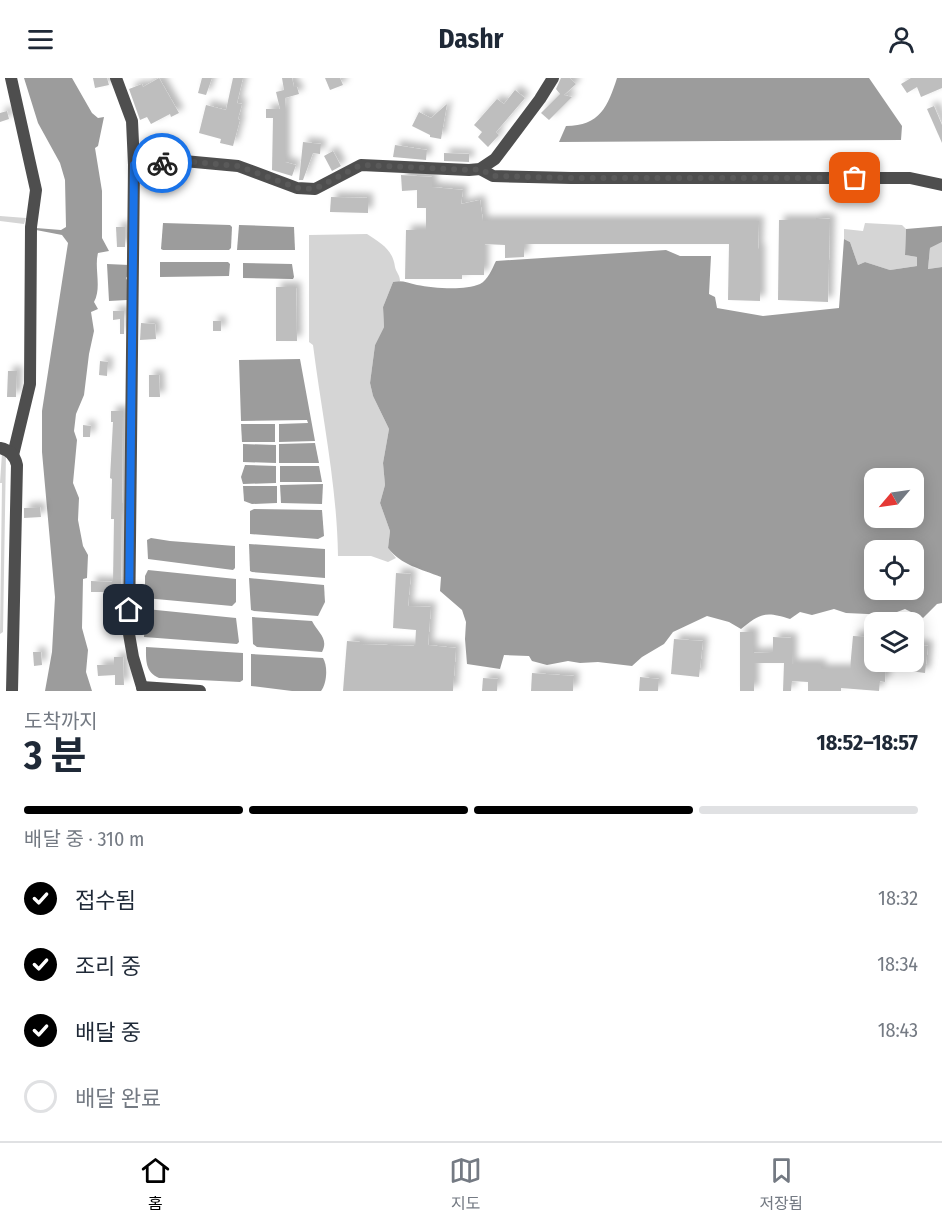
<!DOCTYPE html>
<html lang="ko">
<meta charset="utf-8">
<style>
body{margin:0;font-family:"Fira Sans Condensed","Noto Sans KR",sans-serif;background:#f6f6f7;color:#1f2937;height:100vh;display:flex;flex-direction:column;font-size:22px;white-space:nowrap}
*{box-sizing:border-box;margin:0}
p{font-size:20px;color:#747a83}
.icon{flex:none;width:33px;height:33px;fill:none;stroke:currentColor;stroke-width:2;stroke-linecap:round;stroke-linejoin:round}
.map{position:relative;height:613px;overflow:hidden}
.sheet{display:flex;flex-direction:column;background:#fff;flex:1}
.sheet>*{flex:none}
.needle{width:39px;rotate:241deg}
.tools{position:absolute;left:864px;top:390px;display:grid;gap:12px}
.tools a{display:grid;place-items:center;width:60px;height:60px;border-radius:12px;background:#fff;box-shadow:0 3px 15px #0003;font-size:30px}
.pin{position:absolute;display:grid;place-items:center;width:51px;height:51px;color:#fff;margin:-26px;border-radius:12px;box-shadow:0 3px 9px #0006}
.courier{position:absolute;display:grid;place-items:center;width:60px;height:60px;margin:-30px;border:4px solid #1a73e8;border-radius:50%;background:#fff;color:#222;box-shadow:0 2px 8px #0007}
.head em{font-style:normal;font-weight:700}
.head div{display:flex;flex-direction:column-reverse}
.head{display:flex;align-items:center;justify-content:space-between;height:102px;padding:0 24px}
h1{font-size:39px;font-weight:700;line-height:45px}
.bar{display:grid;grid-template-columns:repeat(4,1fr);gap:9px 6px;align-content:center;height:72px;padding:0 24px}
.bar i{height:8px;border-radius:4px;background:#e0e1e3}
.bar .selected{background:#000}
.bar p{grid-column:span 4}
ol{padding:0 24px;list-style:none}
li{display:flex;align-items:center;gap:18px;height:66px}
li p{margin-inline-start:auto}
li .icon{padding:6px;border-radius:50%;background:#000;color:#fff;stroke-width:4}
li:last-child{color:#747a83}
li i{width:33px;height:33px;border:3px solid #e0e1e3;border-radius:50%}
header{display:flex;justify-content:space-between;align-items:center;height:78px;padding:0 24px;background:#fff;font-size:27px;font-weight:700}
.dock{display:flex;justify-content:space-around;align-items:center;height:84px;border-top:2px solid #e0e1e3;background:#fff;font-size:16px;color:#747a83}
.dock a{display:grid;justify-items:center;gap:3px}
.dock .selected{color:#000}
.map>svg:first-child{display:block}
</style>
<header><svg class="icon" aria-label="menu" viewBox="0 0 24 24"><path d="M4 6h16M4 12h16M4 18h16"/></svg>Dashr<svg class="icon" aria-label="person" viewBox="0 0 24 24"><circle cx="12" cy="8" r="4"/><path d="M4 21q1-7 8-7t8 7"/></svg></header>
<div class="map">
<svg width="942" height="613" viewBox="0 0 942 613">
<defs>
<filter id="shadow"><feDropShadow dx="5" dy="-5" stdDeviation="3" flood-color="#0004"/></filter>
</defs>
<rect width="100%" height="100%" fill="#fff"/>
<g fill="#d5d5d5">
<path d="M 0,138 L 26,140 L 24,146 L 0,143 Z"/>
<path d="M 865,145 L 902,147 L 906,151 L 905,177 L 917,179 L 917,188 L 890,192 L 865,184 L 858,187 L 850,164 L 844,161 L 844,151 L 863,153 Z"/>
<path d="M 367,156 C 381,165 393,172 395,189 C 396,194 400,197 400,203 L 393,204 L 383,229 L 384,249 L 375,267 L 370,305 L 373,318 L 389,351 L 383,385 L 385,407 L 380,425 L 390,453 L 388,470 L 396,480 L 388,484 L 371,478 L 338,478 C 337,407 322,338 313,267 L 309,264 L 309,157 Z"/>
<path d="M 942,164 L 942,189 L 928,191 L 930,170 Z"/>
<path d="M 2,375 L 6,376 L 3,554 L 0,556 L 2,405 L 0,405 Z"/>
</g>
<g fill="#9c9c9c" fill-rule="evenodd">
<path d="M 24,0 L 72,0 L 92,35 L 98,40 L 104,39 L 98,68 L 95,70 L 102,113 L 102,160 L 109,173 L 98,175 C 94,190 102,210 94,224 L 98,231 L 91,234 L 94,253 L 89,276 L 84,317 L 76,336 L 74,353 L 77,362 L 73,405 L 79,420 L 78,442 L 83,468 L 88,477 L 87,500 L 83,501 L 82,550 L 88,572 L 86,594 L 92,613 L 45,613 L 52,574 L 55,519 L 42,374 L 42,333 L 68,165 L 62,157 L 36,152 L 36,150 L 61,152 L 66,149 L 65,102 L 60,85 L 38,45 Z"/>
<path d="M 617,0 L 869,0 L 902,48 L 901,62 L 559,64 L 566,48 C 600,48 608,28 617,0 Z"/>
<path d="M 163,145 L 230,147 L 232,149 L 231,170 L 229,172 L 163,172 L 161,171 Z"/>
<path d="M 239,147 L 294,149 L 295,172 L 237,172 Z"/>
<path d="M 942,148 L 942,164 L 930,170 L 928,191 L 942,189 L 942,525 L 937,526 L 923,540 L 905,531 L 889,537 L 846,535 L 834,531 L 812,537 L 800,534 L 790,541 C 766,533 760,535 741,551 L 729,544 L 707,538 L 673,554 L 664,566 L 642,579 L 632,588 L 598,584 L 580,585 L 568,583 L 547,587 L 532,583 L 529,578 L 504,577 L 500,591 L 467,586 L 465,561 L 466,544 L 462,532 L 440,513 L 441,499 C 421,491 401,487 388,470 L 390,453 L 380,425 L 385,407 L 383,385 L 389,351 L 373,318 L 370,305 L 375,267 L 384,249 L 383,229 L 393,204 C 402,202 408,205 417,207 C 433,210 464,213 480,206 C 488,202 492,191 496,183 L 666,172 L 680,178 L 711,178 L 709,216 L 715,219 L 717,230 L 763,238 L 839,230 L 844,161 L 850,164 L 858,187 L 865,184 L 890,192 L 917,188 L 917,179 L 905,177 L 906,151 ZM 874,400 L 914,400 L 914,440 L 874,440 ZM 874,472 L 914,472 L 914,512 L 874,512 Z"/>
<path d="M 160,184 L 228,184 L 230,186 L 229,198 L 160,199 Z"/>
<path d="M 243,185 L 292,186 L 294,199 L 293,201 L 243,200 Z"/>
<path d="M 107,186 L 129,187 L 129,196 L 126,200 L 128,204 L 127,208 L 130,212 L 127,222 L 109,223 Z"/>
<path d="M 300,281 L 315,363 L 279,364 L 279,346 L 308,345 L 307,342 L 241,343 L 239,282 Z"/>
<path d="M 241,346 L 275,346 L 275,364 L 242,364 Z"/>
<path d="M 315,365 L 319,385 L 279,385 L 279,366 Z"/>
<path d="M 243,366 L 276,367 L 276,385 L 243,384 Z"/>
<path d="M 245,387 L 276,388 L 276,405 L 243,406 L 241,399 Z"/>
<path d="M 280,388 L 319,388 L 322,404 L 280,404 Z"/>
<path d="M 323,406 L 322,426 L 281,425 L 280,407 Z"/>
<path d="M 243,408 L 277,408 L 277,425 L 252,426 L 244,423 Z"/>
<path d="M 254,431 L 322,432 L 324,458 L 318,461 L 250,456 L 250,433 Z"/>
<path d="M 151,460 L 170,463 L 235,468 L 235,490 L 233,492 L 148,481 L 147,462 Z"/>
<path d="M 249,466 L 325,471 L 325,500 L 252,494 L 250,493 Z"/>
<path d="M 148,492 L 236,501 L 236,524 L 232,528 L 145,520 L 145,498 Z"/>
<path d="M 249,500 L 324,507 L 325,524 L 318,538 L 254,533 L 251,532 Z"/>
<path d="M 146,531 L 236,540 L 239,564 L 237,566 L 144,559 Z"/>
<path d="M 252,539 L 312,543 C 318,555 329,560 322,574 L 257,569 L 253,566 Z"/>
<path d="M 146,569 L 243,575 L 243,602 L 240,604 L 159,600 C 145,594 146,582 146,569 Z"/>
<path d="M 251,576 L 323,580 C 328,588 327,605 321,613 L 292,613 L 251,608 Z"/>
</g>
<g fill="#bebebe" filter="url(#shadow)">
<path d="M 93,0 L 107,0 L 109,7 L 95,10 Z"/>
<path d="M 159,0 L 179,35 L 171,39 L 170,36 L 151,46 L 147,39 L 140,42 L 129,11 L 142,6 L 143,9 Z"/>
<path d="M 202,0 L 212,0 L 206,17 L 198,15 Z"/>
<path d="M 233,0 L 243,0 L 237,25 L 242,26 L 238,41 L 240,42 L 233,68 L 220,65 L 221,61 L 199,55 L 206,27 L 226,32 Z"/>
<path d="M 282,0 L 292,0 L 294,9 L 297,9 L 299,16 L 285,20 L 285,84 L 296,87 L 292,98 L 272,92 L 273,40 L 266,40 L 266,31 L 280,31 L 276,14 L 284,12 Z"/>
<path d="M 325,0 L 340,0 L 343,7 L 330,12 Z"/>
<path d="M 561,0 L 570,0 L 576,6 L 564,17 L 572,19 L 549,42 L 541,35 L 560,16 L 556,11 Z"/>
<path d="M 911,0 L 942,0 L 942,10 L 921,19 L 917,9 L 907,15 L 901,6 Z"/>
<path d="M 515,12 L 525,20 L 496,54 L 499,57 L 488,69 L 478,59 L 482,54 L 474,47 L 497,21 L 504,26 Z"/>
<path d="M 447,26 L 441,61 L 430,59 L 430,57 L 412,48 L 419,34 L 431,40 Z"/>
<path d="M 934,28 L 942,47 L 942,65 L 927,31 Z"/>
<path d="M 7,33 L 9,41 L 0,44 L 0,35 Z"/>
<path d="M 303,64 L 321,66 L 320,76 L 313,75 L 303,102 L 299,102 Z"/>
<path d="M 395,67 L 427,72 L 426,82 L 393,79 Z"/>
<path d="M 333,73 L 341,88 L 332,93 L 324,78 Z"/>
<path d="M 444,75 L 469,76 L 469,84 L 444,83 Z"/>
<path d="M 401,97 L 432,99 L 432,109 L 463,112 L 461,126 L 480,122 L 483,143 L 759,143 L 758,171 L 760,171 L 760,223 L 728,222 L 729,166 L 524,166 L 524,179 L 505,180 L 505,167 L 484,166 L 484,197 L 462,197 L 462,201 L 405,201 L 406,152 L 426,152 L 426,130 L 417,130 L 417,112 L 402,113 Z"/>
<path d="M 331,119 L 368,120 L 368,135 L 330,134 Z"/>
<path d="M 816,140 L 830,141 L 828,224 L 778,222 L 779,142 L 816,142 Z"/>
<path d="M 116,149 L 125,149 L 125,169 L 117,169 Z"/>
<path d="M 276,209 L 296,209 L 297,263 L 276,263 Z"/>
<path d="M 113,233 L 124,233 L 124,256 L 120,256 L 120,241 L 113,242 Z"/>
<rect x="213" y="243" width="8" height="10"/>
<path d="M 141,245 L 155,246 L 156,261 L 140,262 Z"/>
<path d="M 100,283 L 108,284 L 107,298 L 99,297 Z"/>
<path d="M 8,293 L 17,293 L 16,319 L 7,319 Z"/>
<path d="M 149,297 L 159,297 L 160,319 L 149,319 Z"/>
<path d="M 111,333 L 123,333 L 121,519 L 112,518 L 112,514 L 91,514 L 91,503 L 113,504 L 114,441 L 111,441 L 112,401 L 110,400 L 113,344 L 111,344 Z"/>
<path d="M 83,347 L 91,348 L 90,359 L 83,359 Z"/>
<path d="M 40,429 L 41,439 L 24,440 L 24,430 Z"/>
<path d="M 396,495 L 411,496 L 408,528 L 431,529 L 428,567 L 456,570 L 453,613 L 343,613 L 347,563 L 360,564 L 360,566 L 415,568 L 416,552 L 393,550 Z"/>
<path d="M 740,554 L 753,554 L 753,575 L 773,574 L 773,559 L 792,560 L 792,586 L 821,586 L 821,591 L 850,591 L 853,558 L 874,559 L 874,584 L 886,584 L 885,604 L 880,603 L 879,613 L 841,610 L 841,613 L 808,613 L 808,604 L 792,603 L 791,613 L 783,613 L 784,585 L 754,585 L 754,613 L 740,613 Z"/>
<path d="M 674,561 L 703,563 L 699,599 L 671,596 Z"/>
<path d="M 914,566 L 928,568 L 925,595 L 910,593 L 911,584 L 914,584 Z"/>
<path d="M 33,574 L 41,574 L 42,587 L 34,588 Z"/>
<path d="M 114,579 L 123,579 L 124,607 L 115,607 L 115,597 L 98,598 L 97,587 L 114,587 Z"/>
<path d="M 532,595 L 574,598 L 573,613 L 531,613 Z"/>
<path d="M 640,599 L 659,601 L 658,613 L 639,613 Z"/>
<path d="M 483,600 L 498,601 L 497,613 L 482,613 Z"/>
</g>
<g fill="none" stroke-linecap="round" stroke-linejoin="round">
<g stroke="#4e4e4e" stroke-width="12">
<path d="M 11,0 L 36,112 L 31,149 L 30,306 L 13,377"/>
<path d="M 116,0 L 132,43 L 134,87 L 129,556 L 133,579 L 142,609"/>
<path d="M 134,87 L 184,83 L 238,88 L 297,110 L 315,111 L 361,87 L 469,92 L 480,91 L 495,81 L 540,21 L 553,0"/>
<path d="M 480,91 L 493,98 L 571,100 L 910,100 L 942,107"/>
<path d="M 0,370 C 10,372 15,378 17,387 L 12,613"/>
<path d="M 143,613 L 142,609 L 200,613"/>
</g>
</g>
<g fill="none" stroke-linecap="round" stroke-linejoin="round">
<path stroke="#595959" stroke-width="6" stroke-dasharray="0 10.8" d="M 162,85 L 184,83 L 238,88 L 297,110 L 315,111 L 361,87 L 469,92 L 480,91 L 493,98 L 571,100 L 855,100"/>
<path stroke="#1a73e8" stroke-width="8" d="M 129,532 L 134,87 L 162,85"/>
</g>
</svg>
<div class="tools">
<a><svg class="needle" viewBox="-14 -14 28 28"><path d="M0-13l5 13h-10z" fill="#e53935"/><path d="M0 13l5-13h-10z" fill="#747a83"/></svg></a>
<a><svg class="icon" aria-label="locate" viewBox="0 0 24 24"><circle cx="12" cy="12" r="6"/><path d="M12 2v4M12 18v4M2 12h4M18 12h4"/></svg></a>
<a><svg class="icon" aria-label="layers" viewBox="0 0 24 24"><path d="M12 4l9 5-9 5-9-5zM3 14l9 5 9-5"/></svg></a>
</div>
<div class="pin" style="left:855px;top:100px;background:#ea580c"><svg class="icon" aria-label="bag" viewBox="0 0 24 24"><path d="M5 8h14l-1 12H6zM9 8a3 3 0 0 1 6 0"/></svg></div>
<div class="pin" style="left:129px;top:532px;background:#1f2937"><svg class="icon" aria-label="home" viewBox="0 0 24 24"><path d="M3 11l9-7 9 7M6 9v11h12V9"/></svg></div>
<div class="courier" style="left:162px;top:85px"><svg class="icon" aria-label="bike" viewBox="0 0 24 24"><circle cx="6" cy="16" r="4"/><circle cx="18" cy="16" r="4"/><path d="M6 16l4-8h5l3 8M10 8l3 8H6M13 5h3"/></svg></div>
</div>
<section class="sheet">
<div class="head"><div><h1>3 분</h1><p>도착까지</p></div><em>18:52–18:57</em></div>
<div class="bar"><i class="selected"></i><i class="selected"></i><i class="selected"></i><i></i><p>배달 중 · 310 m</p></div>
<ol>
<li><svg class="icon" aria-label="check" viewBox="0 0 24 24"><path d="M5 12l5 5 9-10"/></svg>접수됨<p>18:32</p></li>
<li><svg class="icon" aria-label="check" viewBox="0 0 24 24"><path d="M5 12l5 5 9-10"/></svg>조리 중<p>18:34</p></li>
<li><svg class="icon" aria-label="check" viewBox="0 0 24 24"><path d="M5 12l5 5 9-10"/></svg>배달 중<p>18:43</p></li>
<li><i></i>배달 완료</li>
</ol>
</section>
<nav class="dock">
<a class="selected"><svg class="icon" aria-label="home" viewBox="0 0 24 24"><path d="M3 11l9-7 9 7M6 9v11h12V9"/></svg>홈</a>
<a><svg class="icon" aria-label="map" viewBox="0 0 24 24"><path d="M3 6l6-2 6 2 6-2v14l-6 2-6-2-6 2zM9 4v14M15 6v14"/></svg>지도</a>
<a><svg class="icon" aria-label="saved" viewBox="0 0 24 24"><path d="M7 4h10v16l-5-4-5 4z"/></svg>저장됨</a>
</nav>
